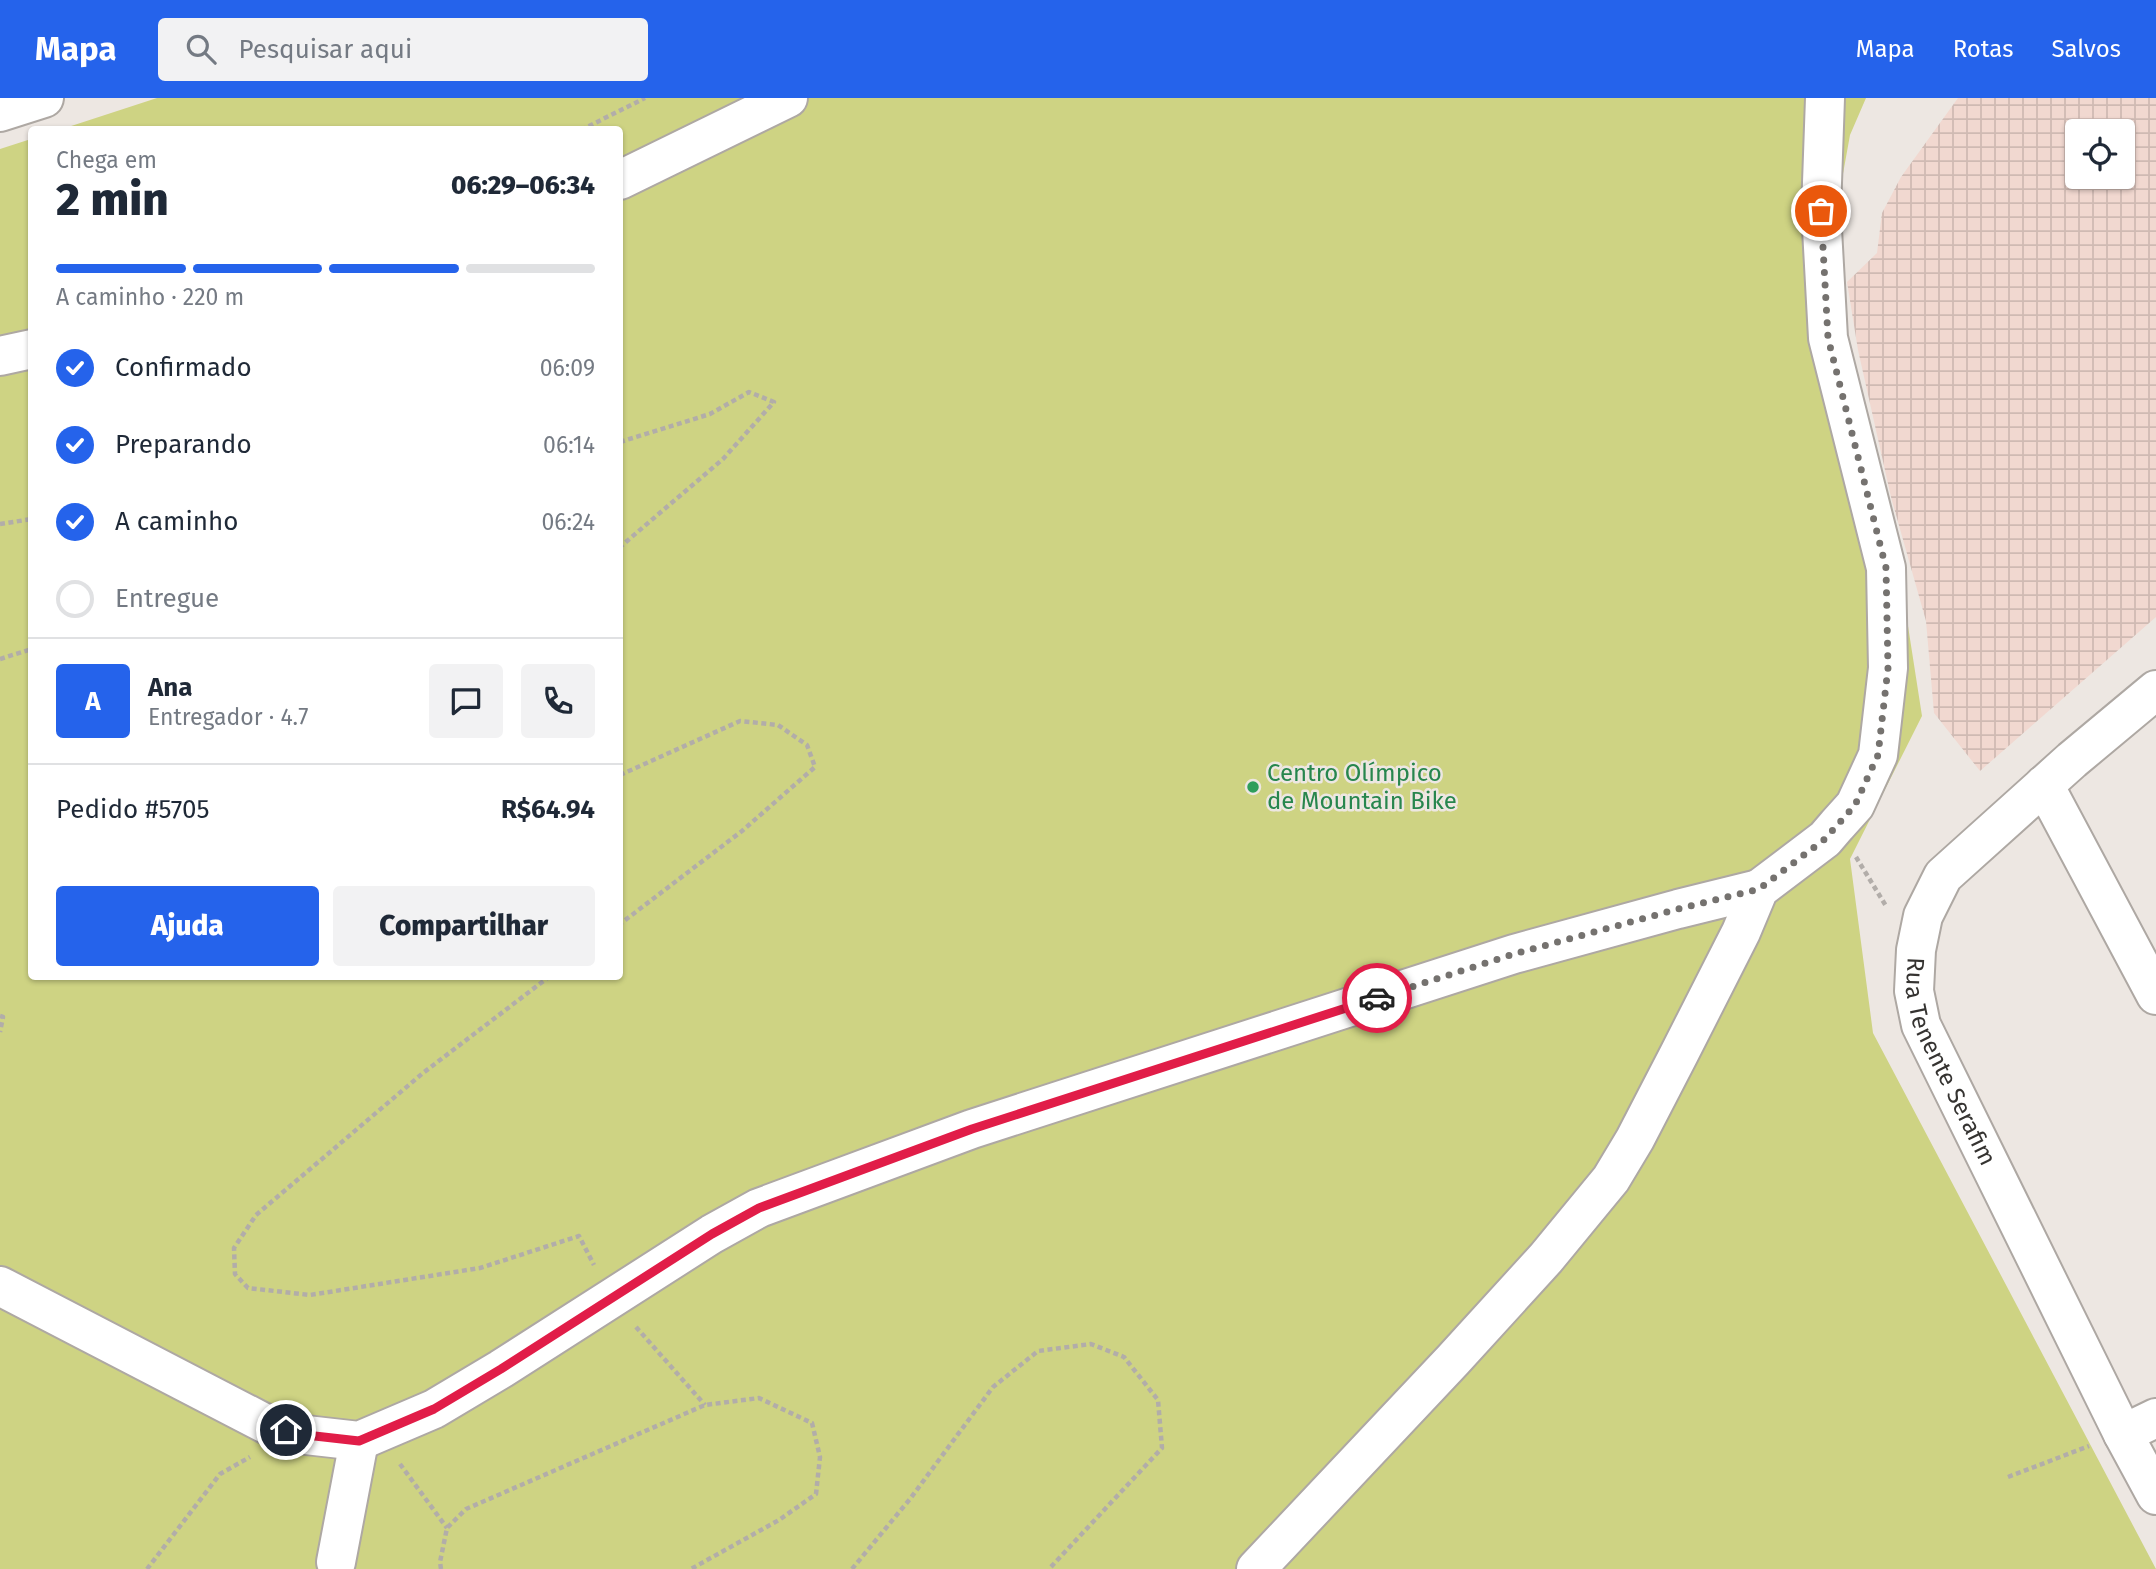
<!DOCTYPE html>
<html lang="pt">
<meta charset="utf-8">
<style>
body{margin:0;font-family:"Fira Sans",sans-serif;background:#f2f2f3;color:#1f2937;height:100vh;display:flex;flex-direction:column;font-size:26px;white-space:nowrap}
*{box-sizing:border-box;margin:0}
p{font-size:23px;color:#747a83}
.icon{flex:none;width:38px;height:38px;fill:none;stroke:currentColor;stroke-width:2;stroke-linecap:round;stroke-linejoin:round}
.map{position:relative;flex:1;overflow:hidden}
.drawer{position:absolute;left:28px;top:28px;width:595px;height:854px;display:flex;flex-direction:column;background:#fff;border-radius:7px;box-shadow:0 2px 5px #0004}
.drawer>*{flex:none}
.tools{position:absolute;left:2065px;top:21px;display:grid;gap:14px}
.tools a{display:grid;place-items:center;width:70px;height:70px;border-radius:7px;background:#fff;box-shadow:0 2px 5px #0004;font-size:35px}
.pin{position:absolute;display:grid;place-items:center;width:60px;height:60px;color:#fff;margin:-30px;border:4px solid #fff;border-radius:50%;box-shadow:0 2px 7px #0007}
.courier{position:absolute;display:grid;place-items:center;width:70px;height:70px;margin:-35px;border:5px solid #e11d48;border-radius:50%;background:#fff;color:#222;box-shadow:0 2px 9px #0007}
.summary em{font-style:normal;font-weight:800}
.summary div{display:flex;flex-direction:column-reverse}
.summary{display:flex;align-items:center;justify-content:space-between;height:119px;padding:0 28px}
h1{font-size:46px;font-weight:800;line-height:52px}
.bar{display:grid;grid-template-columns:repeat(4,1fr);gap:10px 7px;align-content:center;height:84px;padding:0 28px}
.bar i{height:9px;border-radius:5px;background:#e0e1e3}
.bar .selected{background:#2563eb}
.bar p{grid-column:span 4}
.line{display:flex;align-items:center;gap:18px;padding:0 28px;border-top:2px solid #e0e1e3}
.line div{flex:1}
.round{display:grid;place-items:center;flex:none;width:74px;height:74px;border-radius:7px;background:#f2f2f3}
ol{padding:0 28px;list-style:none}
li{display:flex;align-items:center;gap:21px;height:77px}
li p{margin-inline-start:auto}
li .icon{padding:7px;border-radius:50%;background:#2563eb;color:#fff;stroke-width:4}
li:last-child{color:#747a83}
li i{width:38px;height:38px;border:4px solid #e0e1e3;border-radius:50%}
.cta{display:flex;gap:14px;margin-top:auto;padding:14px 28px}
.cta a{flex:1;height:80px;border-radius:7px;background:#2563eb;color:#fff;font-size:28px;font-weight:800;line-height:80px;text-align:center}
.cta a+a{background:#f2f2f3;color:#1f2937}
header{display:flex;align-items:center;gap:42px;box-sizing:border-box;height:98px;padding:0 35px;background:#2563eb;color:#fff}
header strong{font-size:33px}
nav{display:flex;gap:38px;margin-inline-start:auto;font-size:24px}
.search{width:490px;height:63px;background:#f2f2f3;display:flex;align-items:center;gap:18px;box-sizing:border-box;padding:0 24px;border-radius:7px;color:#747a83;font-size:26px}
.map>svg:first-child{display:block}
</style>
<header>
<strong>Mapa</strong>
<div class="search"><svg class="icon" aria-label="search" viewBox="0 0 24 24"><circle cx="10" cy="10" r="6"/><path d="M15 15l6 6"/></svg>Pesquisar aqui</div>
<nav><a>Mapa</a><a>Rotas</a><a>Salvos</a></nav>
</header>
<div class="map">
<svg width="2156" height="1471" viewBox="0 0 2156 1471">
<defs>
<pattern id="industrial-grid" width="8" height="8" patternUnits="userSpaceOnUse" patternTransform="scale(1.75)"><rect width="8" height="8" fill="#f1d8d0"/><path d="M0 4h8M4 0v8" fill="none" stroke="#cfbab3"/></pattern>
</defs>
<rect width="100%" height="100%" fill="#ede7e2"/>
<path fill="url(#industrial-grid)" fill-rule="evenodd" d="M 1958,0 L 2156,0 L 2156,519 L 1980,673 L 1934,615 L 1926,523 L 1891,399 L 1858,252 L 1847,184 L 1877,155 L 1882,115 L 1901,79 ZM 2077,33 L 2123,33 L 2123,79 L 2077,79 Z"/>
<path fill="#ced383" d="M 157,0 L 1866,0 L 1850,37 L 1833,131 L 1839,198 L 1858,289 L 1889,406 L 1922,618 L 1850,761 L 1873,935 L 2156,1471 L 0,1471 L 0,51 L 31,41 L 32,878 L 620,878 L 620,32 L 62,31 Z"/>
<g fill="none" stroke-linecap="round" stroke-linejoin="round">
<g stroke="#aea8a3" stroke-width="42">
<g id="minor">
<path d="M 0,14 L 44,0"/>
<path d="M 620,82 L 788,0"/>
<path d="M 0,258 L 32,251"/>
<path id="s1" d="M 2156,592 L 2072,662 L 1943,778 L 1923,818 L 1916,852 L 1914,893 L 1921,927 L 2123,1336 L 2156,1397"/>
<path d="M 2044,687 L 2156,897"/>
<path d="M 0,1188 L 266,1326 L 306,1337 L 359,1343 L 434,1311 L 501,1271 L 712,1136 L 759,1110 L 972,1031 L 1514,856 L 1678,811 L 1759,791"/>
<path d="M 2123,1336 L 2156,1320"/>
<path d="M 336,1464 L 359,1343"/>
<path d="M 1256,1471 L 1453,1262 L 1546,1160 L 1611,1081 L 1635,1041 L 1679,956 L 1741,834 L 1759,791 L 1825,741 L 1837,727 L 1855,707 L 1878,657 L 1888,570 L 1886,470 L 1828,240 L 1821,113 L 1825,0"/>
</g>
</g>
<g stroke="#b2ada9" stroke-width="4.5" stroke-dasharray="5 3.5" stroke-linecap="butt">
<path d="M 581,32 L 645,0"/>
<path d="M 620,344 L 710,316 L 749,294 L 774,304 L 723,361 L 620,449"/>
<path d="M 0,426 L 32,421"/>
<path d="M 0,561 L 32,551"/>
<path d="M 620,677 L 740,623 L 778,627 L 807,647 L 815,669 L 742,733 L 620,826"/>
<path d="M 1856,759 L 1886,808"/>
<path d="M 550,878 L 423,975 L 256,1117 L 234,1150 L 235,1176 L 248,1190 L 310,1197 L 480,1170 L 579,1138 L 594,1167"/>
<path d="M 0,918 L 3,919 L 0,934"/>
<path d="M 636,1229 L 705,1307"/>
<path d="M 400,1366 L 447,1430"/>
<path d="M 2008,1379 L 2089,1348"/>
<path d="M 147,1471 L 220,1376 L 250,1359"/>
<path d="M 441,1471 L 440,1464 L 447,1430 L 466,1411 L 705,1307 L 759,1300 L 812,1325 L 820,1359 L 816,1396 L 779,1422 L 691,1471"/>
<path d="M 852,1471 L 910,1401 L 993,1289 L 1038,1253 L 1091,1246 L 1124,1259 L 1158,1302 L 1162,1350 L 1049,1471"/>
</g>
<use href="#minor" stroke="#fff" stroke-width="38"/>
</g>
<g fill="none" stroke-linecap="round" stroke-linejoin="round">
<path stroke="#75726f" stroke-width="7" stroke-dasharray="0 12.6" d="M 1377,900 L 1514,856 L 1678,811 L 1759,791 L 1825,741 L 1855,707 L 1878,657 L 1888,570 L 1886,470 L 1828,240 L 1821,113"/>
<path stroke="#e11d48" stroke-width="9" d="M 286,1332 L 306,1337 L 359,1343 L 434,1311 L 501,1271 L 712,1136 L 759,1110 L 972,1031 L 1377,900"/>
</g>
<circle fill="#2e9e5b" stroke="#ede7e2" stroke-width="2.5" cx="1253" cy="689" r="7"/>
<g text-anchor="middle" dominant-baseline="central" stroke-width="5" stroke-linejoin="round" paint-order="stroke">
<g font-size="24" fill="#27864d" stroke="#ede7e2" text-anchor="start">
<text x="1267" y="675">Centro Olímpico<tspan x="1267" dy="28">de Mountain Bike</tspan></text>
</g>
<g font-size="24" fill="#353331" stroke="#ede7e2">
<text stroke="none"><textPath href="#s1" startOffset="481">Rua Tenente Serafim</textPath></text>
</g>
</g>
</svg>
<div class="tools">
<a><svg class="icon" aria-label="locate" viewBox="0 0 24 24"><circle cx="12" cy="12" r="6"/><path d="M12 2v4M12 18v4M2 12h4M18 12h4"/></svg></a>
</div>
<div class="pin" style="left:1821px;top:113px;background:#ea580c"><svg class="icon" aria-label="bag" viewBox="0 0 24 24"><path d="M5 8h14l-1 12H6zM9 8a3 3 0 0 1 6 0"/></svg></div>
<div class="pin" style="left:286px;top:1332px;background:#1f2937"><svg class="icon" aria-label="home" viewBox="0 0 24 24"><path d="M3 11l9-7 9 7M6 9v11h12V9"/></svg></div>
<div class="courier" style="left:1377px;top:900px"><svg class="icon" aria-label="car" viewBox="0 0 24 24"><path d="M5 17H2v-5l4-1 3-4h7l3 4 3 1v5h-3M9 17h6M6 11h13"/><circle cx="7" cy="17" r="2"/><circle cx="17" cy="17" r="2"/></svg></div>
<section class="drawer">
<div class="summary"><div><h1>2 min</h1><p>Chega em</p></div><em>06:29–06:34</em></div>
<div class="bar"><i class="selected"></i><i class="selected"></i><i class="selected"></i><i></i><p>A caminho · 220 m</p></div>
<ol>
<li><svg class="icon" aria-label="check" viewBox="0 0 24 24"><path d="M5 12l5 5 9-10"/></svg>Confirmado<p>06:09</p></li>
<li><svg class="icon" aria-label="check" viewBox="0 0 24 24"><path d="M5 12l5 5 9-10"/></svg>Preparando<p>06:14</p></li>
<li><svg class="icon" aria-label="check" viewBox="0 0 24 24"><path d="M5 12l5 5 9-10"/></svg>A caminho<p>06:24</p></li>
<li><i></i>Entregue</li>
</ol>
<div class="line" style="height:126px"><b class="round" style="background:#2563eb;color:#fff">A</b><div><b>Ana</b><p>Entregador · 4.7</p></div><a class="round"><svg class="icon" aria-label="chat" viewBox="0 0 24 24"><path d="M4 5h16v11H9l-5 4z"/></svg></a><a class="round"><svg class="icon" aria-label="phone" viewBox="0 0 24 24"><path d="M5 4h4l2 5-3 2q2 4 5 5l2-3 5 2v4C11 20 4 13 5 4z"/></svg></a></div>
<div class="line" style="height:91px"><div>Pedido #5705</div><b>R$64.94</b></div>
<div class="cta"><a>Ajuda</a><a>Compartilhar</a></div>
</section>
</div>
